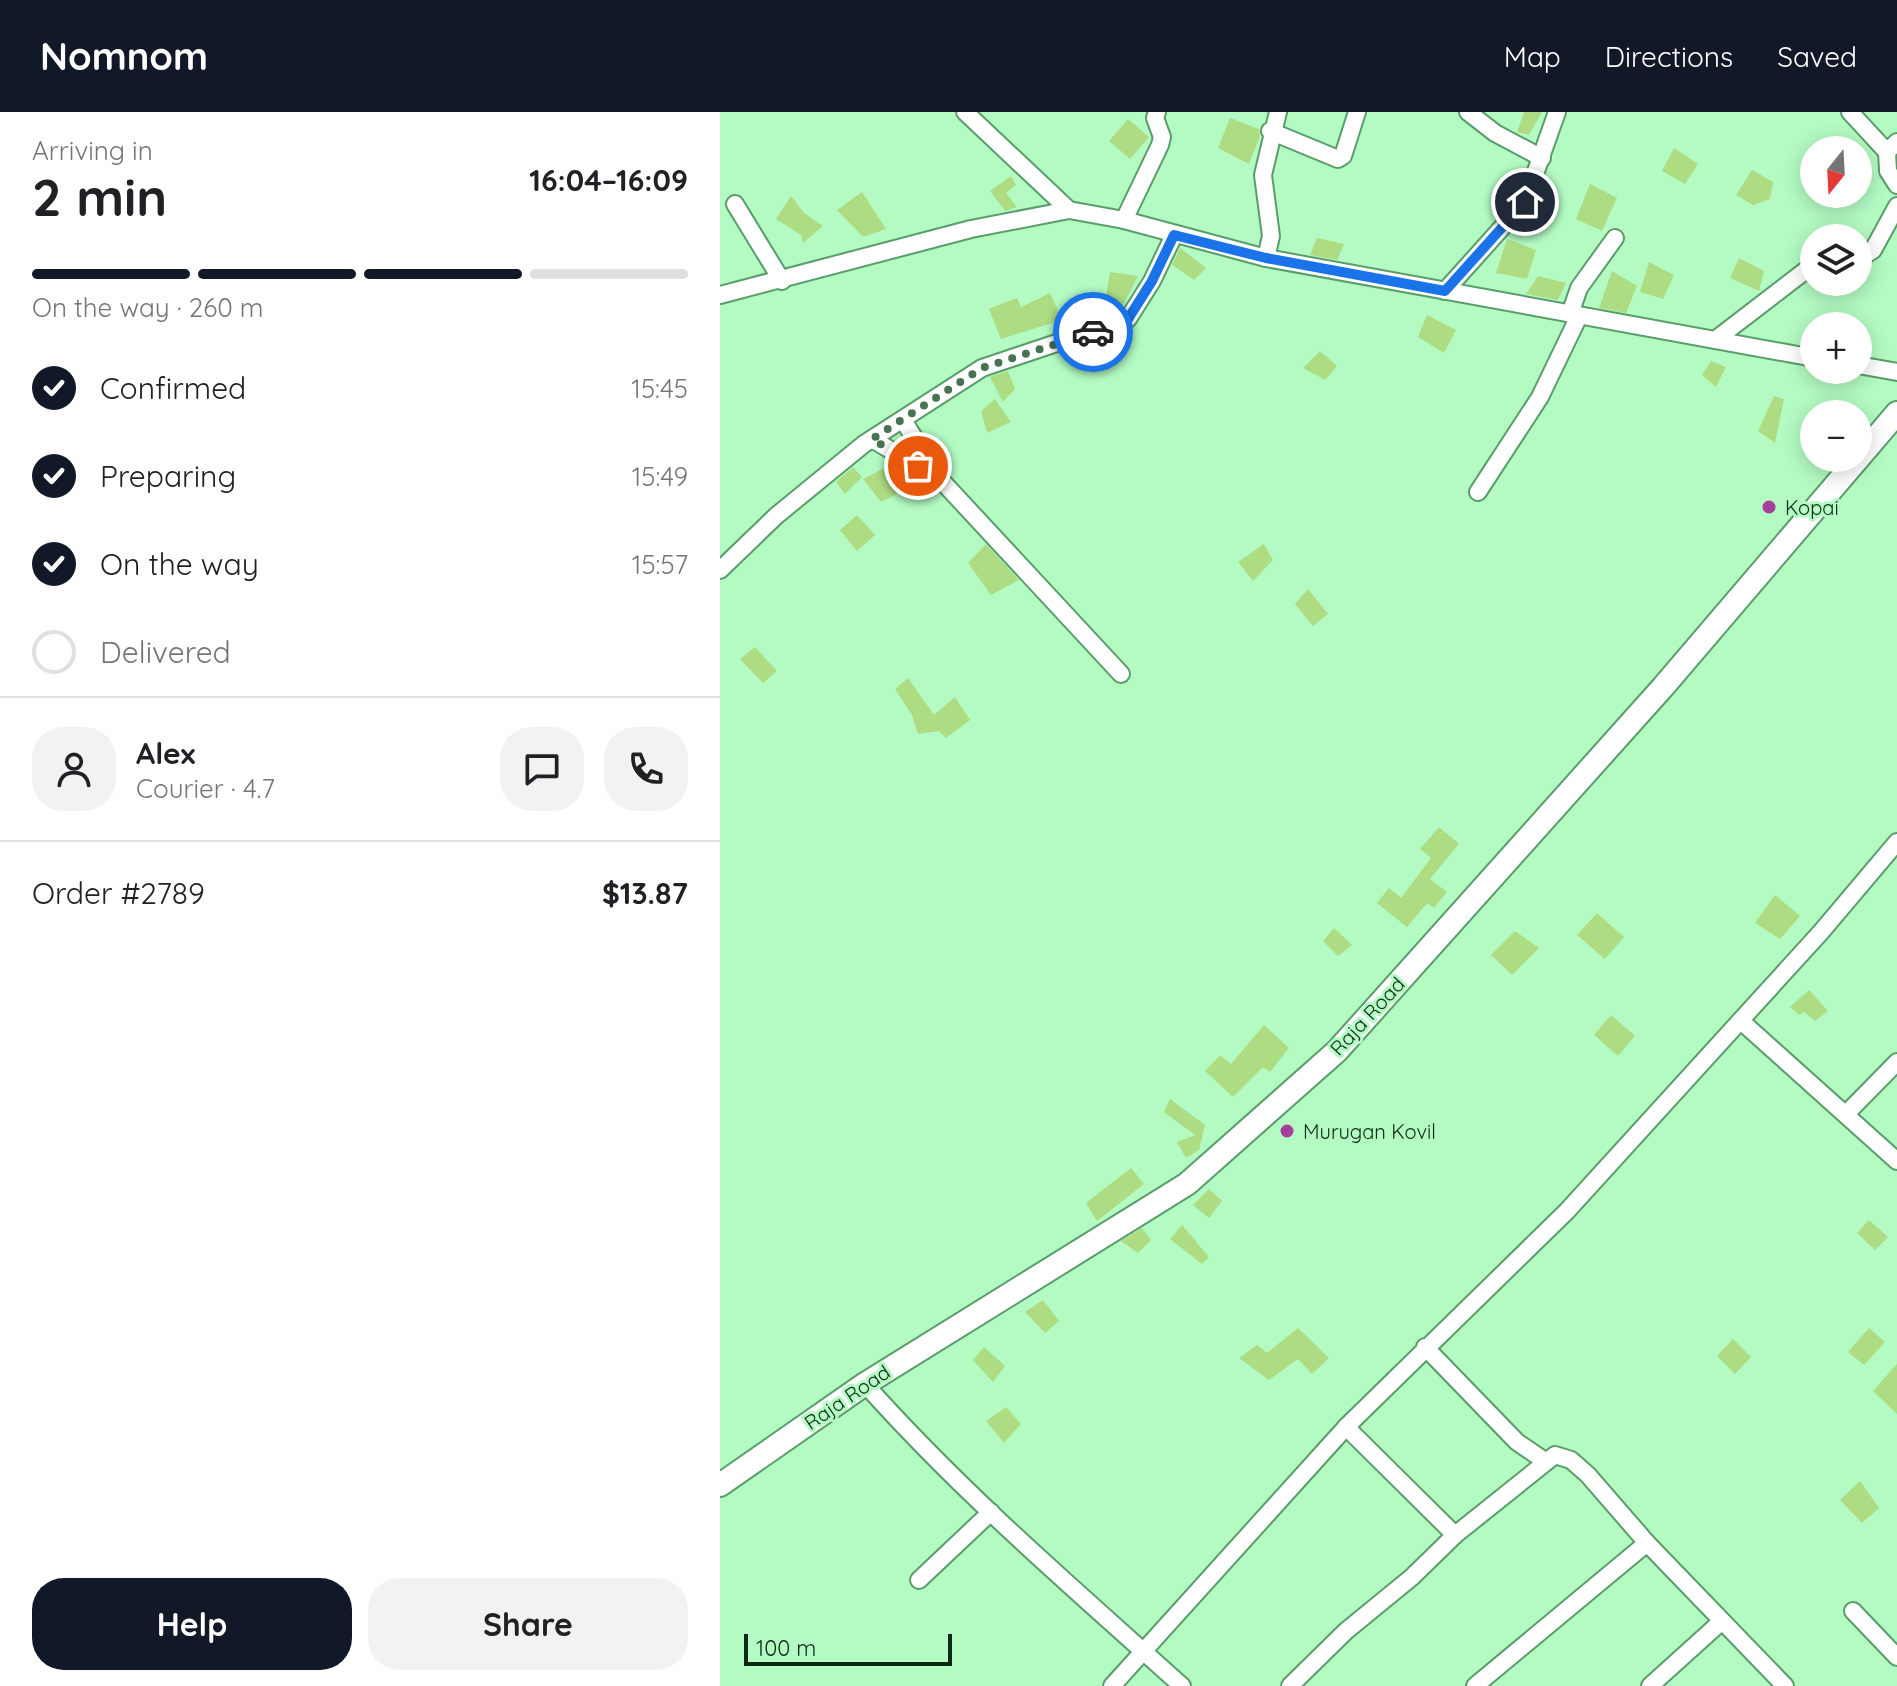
<!DOCTYPE html>
<meta charset="utf-8">
<style>
body{margin:0;font-family:Quicksand,sans-serif;background:#f2f2f2;color:#202124;height:100vh;display:flex;flex-direction:column;font-size:30px;white-space:nowrap}
*{box-sizing:border-box;margin:0}
p{font-size:26px;color:#757577}
.icon{flex:none;width:44px;height:44px;fill:none;stroke:currentColor;stroke-width:2;stroke-linecap:round;stroke-linejoin:round}
.map{position:relative;flex:1;overflow:hidden}
.drawer{display:flex;flex-direction:column;background:#fff;width:720px}
.drawer>*{flex:none}
.needle{width:52px;rotate:198deg}
.tools{position:absolute;left:1080px;top:24px;display:grid;gap:16px}
.tools a{display:grid;place-items:center;width:72px;height:72px;border-radius:50%;background:#fff;box-shadow:0 4px 20px #0003;font-size:40px}
.scale{position:absolute;left:24px;bottom:20px;width:208px;box-sizing:border-box;padding-left:8px;border:4px solid #0d2a15;border-top:0;font-size:22px;line-height:28px;white-space:nowrap;color:#0d2a15;-webkit-text-stroke:6px #b3fbc3;paint-order:stroke}
.pin{position:absolute;display:grid;place-items:center;width:68px;height:68px;color:#fff;margin:-34px;border:4px solid #fff;border-radius:50%;box-shadow:0 2px 8px #0007}
.courier{position:absolute;display:grid;place-items:center;width:80px;height:80px;margin:-40px;border:6px solid #1a73e8;border-radius:50%;background:#fff;color:#222;box-shadow:0 2px 10px #0007}
.head em{font-style:normal;font-weight:700}
.head div{display:flex;flex-direction:column-reverse}
.head{display:flex;align-items:center;justify-content:space-between;height:136px;padding:0 32px}
h1{font-size:52px;font-weight:700;line-height:60px}
.bar{display:grid;grid-template-columns:repeat(4,1fr);gap:12px 8px;align-content:center;height:96px;padding:0 32px}
.bar i{height:10px;border-radius:6px;background:#e0e0e0}
.bar .current{background:#111827}
.bar p{grid-column:span 4}
.line{display:flex;align-items:center;gap:20px;padding:0 32px;border-top:2px solid #e0e0e0}
.line div{flex:1}
.round{display:grid;place-items:center;flex:none;width:84px;height:84px;border-radius:32px;background:#f2f2f2}
ol{padding:0 32px;list-style:none}
li{display:flex;align-items:center;gap:24px;height:88px}
li p{margin-inline-start:auto}
li .icon{padding:8px;border-radius:50%;background:#111827;color:#fff;stroke-width:4}
li:last-child{color:#757577}
li i{width:44px;height:44px;border:4px solid #e0e0e0;border-radius:50%}
.action{display:flex;gap:16px;margin-top:auto;padding:16px 32px}
.action a{flex:1;height:92px;border-radius:32px;background:#111827;color:#fff;font-size:32px;font-weight:700;line-height:92px;text-align:center}
.action a+a{background:#f2f2f2;color:#202124}
header{display:flex;align-items:center;gap:48px;box-sizing:border-box;height:112px;padding:0 40px;background:#111827;color:#fff}
header strong{font-size:38px}
nav{display:flex;gap:44px;margin-inline-start:auto;font-size:28px}
main{display:flex;flex:1;min-height:0}
.map>svg:first-child{display:block}
</style>
<header>
<strong>Nomnom</strong>
<nav><a>Map</a><a>Directions</a><a>Saved</a></nav>
</header>
<main>
<section class="drawer">
<div class="head"><div><h1>2 min</h1><p>Arriving in</p></div><em>16:04–16:09</em></div>
<div class="bar"><i class="current"></i><i class="current"></i><i class="current"></i><i></i><p>On the way · 260 m</p></div>
<ol>
<li><svg class="icon" aria-label="check" viewBox="0 0 24 24"><path d="M5 12l5 5 9-10"/></svg>Confirmed<p>15:45</p></li>
<li><svg class="icon" aria-label="check" viewBox="0 0 24 24"><path d="M5 12l5 5 9-10"/></svg>Preparing<p>15:49</p></li>
<li><svg class="icon" aria-label="check" viewBox="0 0 24 24"><path d="M5 12l5 5 9-10"/></svg>On the way<p>15:57</p></li>
<li><i></i>Delivered</li>
</ol>
<div class="line" style="height:144px"><a class="round"><svg class="icon" aria-label="person" viewBox="0 0 24 24"><circle cx="12" cy="8" r="4"/><path d="M4 21q1-7 8-7t8 7"/></svg></a><div><b>Alex</b><p>Courier · 4.7</p></div><a class="round"><svg class="icon" aria-label="chat" viewBox="0 0 24 24"><path d="M4 5h16v11H9l-5 4z"/></svg></a><a class="round"><svg class="icon" aria-label="phone" viewBox="0 0 24 24"><path d="M5 4h4l2 5-3 2q2 4 5 5l2-3 5 2v4C11 20 4 13 5 4z"/></svg></a></div>
<div class="line" style="height:104px"><div>Order #2789</div><b>$13.87</b></div>
<div class="action"><a>Help</a><a>Share</a></div>
</section>
<div class="map">
<svg width="1177" height="1574" viewBox="0 0 1177 1574">
<rect width="100%" height="100%" fill="#b3fbc3"/>
<g fill="#aedc82">
<path d="M 804,0 L 822,0 L 809,23 L 797,20 Z"/>
<path d="M 510,6 L 539,17 L 540,24 L 529,52 L 498,36 Z"/>
<path d="M 408,7 L 429,25 L 410,47 L 389,29 Z"/>
<path d="M 954,36 L 978,52 L 965,72 L 942,59 Z"/>
<path d="M 1032,58 L 1053,70 L 1050,87 L 1033,93 L 1016,83 Z"/>
<path d="M 291,64 L 296,73 L 286,81 L 297,95 L 285,99 L 270,79 Z"/>
<path d="M 870,72 L 897,86 L 882,119 L 856,107 Z"/>
<path d="M 142,80 L 166,117 L 143,125 L 117,98 Z"/>
<path d="M 71,84 L 84,101 L 103,114 L 83,131 L 81,123 L 56,107 Z"/>
<path d="M 597,126 L 624,132 L 617,148 L 590,143 Z"/>
<path d="M 787,127 L 816,138 L 807,167 L 776,161 Z"/>
<path d="M 460,136 L 486,156 L 474,168 L 452,153 Z"/>
<path d="M 1019,146 L 1044,159 L 1039,179 L 1010,166 Z"/>
<path d="M 929,150 L 954,163 L 943,187 L 920,180 Z"/>
<path d="M 892,159 L 917,174 L 906,201 L 879,196 Z"/>
<path d="M 390,160 L 418,164 L 401,198 L 383,202 Z"/>
<path d="M 818,164 L 846,171 L 838,188 L 806,182 Z"/>
<path d="M 330,181 L 342,208 L 281,227 L 269,197 L 297,186 L 301,195 Z"/>
<path d="M 707,203 L 736,218 L 724,241 L 698,225 Z"/>
<path d="M 600,239 L 617,254 L 605,268 L 583,256 Z"/>
<path d="M 991,249 L 1006,255 L 996,275 L 982,263 Z"/>
<path d="M 288,259 L 295,277 L 283,290 L 270,265 Z"/>
<path d="M 1054,284 L 1064,287 L 1055,331 L 1038,319 Z"/>
<path d="M 275,287 L 291,310 L 267,321 L 261,299 Z"/>
<path d="M 133,355 L 142,365 L 125,382 L 116,370 Z"/>
<path d="M 163,357 L 177,382 L 161,390 L 143,367 Z"/>
<path d="M 137,403 L 155,423 L 137,439 L 120,418 Z"/>
<path d="M 266,432 L 299,468 L 271,483 L 248,451 Z"/>
<path d="M 544,432 L 553,448 L 533,469 L 518,450 Z"/>
<path d="M 588,477 L 608,502 L 593,514 L 575,492 Z"/>
<path d="M 35,535 L 57,559 L 43,571 L 20,547 Z"/>
<path d="M 188,566 L 214,603 L 235,585 L 250,608 L 226,626 L 219,619 L 198,622 L 192,603 L 175,577 Z"/>
<path d="M 719,715 L 739,732 L 710,767 L 727,780 L 714,796 L 707,791 L 687,815 L 657,791 L 669,776 L 681,786 L 711,746 L 700,737 Z"/>
<path d="M 1055,783 L 1080,804 L 1060,827 L 1035,811 Z"/>
<path d="M 877,801 L 904,825 L 885,847 L 857,823 Z"/>
<path d="M 614,816 L 632,833 L 618,844 L 603,829 Z"/>
<path d="M 795,819 L 819,836 L 792,863 L 771,843 Z"/>
<path d="M 1089,878 L 1108,899 L 1095,909 L 1084,900 L 1079,903 L 1070,895 Z"/>
<path d="M 891,903 L 915,924 L 898,944 L 874,923 Z"/>
<path d="M 544,913 L 569,936 L 550,960 L 543,955 L 513,985 L 485,959 L 500,943 L 511,952 Z"/>
<path d="M 450,987 L 485,1013 L 479,1038 L 466,1046 L 457,1030 L 475,1023 L 444,1000 Z"/>
<path d="M 411,1056 L 424,1072 L 377,1109 L 366,1091 Z"/>
<path d="M 489,1077 L 502,1089 L 489,1106 L 473,1093 Z"/>
<path d="M 1149,1108 L 1168,1125 L 1155,1138 L 1137,1121 Z"/>
<path d="M 462,1113 L 489,1145 L 482,1152 L 450,1127 Z"/>
<path d="M 422,1116 L 431,1128 L 418,1141 L 401,1129 Z"/>
<path d="M 323,1188 L 339,1209 L 325,1221 L 305,1200 Z"/>
<path d="M 578,1216 L 609,1246 L 592,1262 L 578,1247 L 549,1268 L 519,1246 L 537,1233 L 547,1241 Z"/>
<path d="M 1149,1216 L 1165,1230 L 1144,1253 L 1128,1240 Z"/>
<path d="M 1013,1227 L 1031,1245 L 1015,1262 L 997,1244 Z"/>
<path d="M 264,1235 L 285,1254 L 273,1270 L 253,1248 Z"/>
<path d="M 1177,1252 L 1177,1302 L 1153,1279 Z"/>
<path d="M 286,1295 L 301,1312 L 284,1331 L 266,1309 Z"/>
<path d="M 1140,1369 L 1159,1396 L 1142,1411 L 1120,1388 Z"/>
</g>
<g fill="none" stroke-linecap="round" stroke-linejoin="round">
<g stroke="#589d6a" stroke-width="20">
<g id="street">
<path d="M 245,0 L 349,98"/>
<path d="M 748,0 L 775,21 L 822,46"/>
<path d="M 1130,0 L 1167,40"/>
<path d="M 550,19 L 618,47 L 623,44 L 637,0"/>
<path d="M 1177,30 L 1167,40 L 1168,59 L 1177,73"/>
<path d="M 15,92 L 62,169"/>
<path d="M 404,108 L 440,33 L 442,25 L 435,6 L 437,0"/>
<path d="M 546,146 L 551,124 L 543,63 L 558,0"/>
<path d="M 1138,148 L 1153,138 L 1177,94"/>
<path d="M 725,179 L 805,90 L 837,0"/>
<path d="M 0,183 L 251,117 L 349,98 L 404,108 L 546,146 L 1094,246"/>
<path d="M 850,202 L 859,176 L 895,126"/>
<path d="M 995,228 L 1094,152"/>
<path d="M 1138,253 L 1177,260"/>
<path d="M 183,308 L 220,367 L 401,562"/>
<path d="M 152,327 L 216,365"/>
<path d="M 758,380 L 820,285 L 859,204"/>
<path d="M 0,458 L 56,404 L 144,332 L 262,256 L 408,207 L 432,169 L 454,123"/>
<path d="M 1021,909 L 1177,1049"/>
<path d="M 1126,1002 L 1177,950"/>
<path d="M 705,1235 L 797,1330 L 825,1349"/>
<path d="M 145,1272 C 242,1381 353,1476 462,1574"/>
<path d="M 626,1315 L 735,1423"/>
<path d="M 199,1468 L 271,1400"/>
<path d="M 1133,1499 L 1177,1545"/>
<path d="M 392,1574 L 626,1315 L 847,1099 L 1101,820 L 1177,730"/>
<path d="M 570,1574 L 626,1519 L 692,1465 L 735,1423 L 835,1343 L 851,1348 L 868,1363 L 927,1431 L 1065,1574"/>
<path d="M 755,1574 L 927,1431"/>
<path d="M 930,1574 L 1002,1509"/>
</g>
</g>
<g stroke="#589d6a" stroke-width="26">
<path id="secondary" d="M 0,1373 L 145,1272 L 467,1072 L 617,939 L 943,575 L 1177,301"/>
</g>
<use href="#street" stroke="#fff" stroke-width="16"/>
<use href="#secondary" stroke="#fff" stroke-width="22"/>
</g>
<g fill="none" stroke-linecap="round" stroke-linejoin="round">
<path stroke="#477352" stroke-width="8" stroke-dasharray="0 14.4" d="M 198,354 L 152,327 L 262,256 L 373,220"/>
<path stroke="#1a73e8" stroke-width="10" d="M 373,220 L 408,207 L 432,169 L 454,123 L 546,146 L 725,179 L 805,90"/>
</g>
<g fill="#a63d9f" stroke="#b3fbc3" stroke-width="3">
<circle cx="1049" cy="395" r="8"/>
<circle cx="567" cy="1019" r="8"/>
</g>
<g text-anchor="middle" dominant-baseline="central" stroke-width="6" stroke-linejoin="round" paint-order="stroke">
<g font-size="20" fill="#0d2a15" stroke="#b3fbc3" text-anchor="start">
<text x="1065" y="395">Kopai</text>
<text x="583" y="1019">Murugan Kovil</text>
</g>
<g font-size="20" fill="#0d2a15" stroke="#b3fbc3">
<text transform="translate(647 904) rotate(-47)">Raja Road</text>
<text transform="translate(127 1285) rotate(-34)">Raja Road</text>
</g>
</g>
</svg>
<div class="tools">
<a><svg class="needle" viewBox="-14 -14 28 28"><path d="M0-13l5 13h-10z" fill="#e53935"/><path d="M0 13l5-13h-10z" fill="#757577"/></svg></a>
<a><svg class="icon" aria-label="layers" viewBox="0 0 24 24"><path d="M12 4l9 5-9 5-9-5zM3 14l9 5 9-5"/></svg></a>
<a>+</a>
<a>−</a>
</div>
<div class="scale">100 m</div>
<div class="pin" style="left:198px;top:354px;background:#ea580c"><svg class="icon" aria-label="bag" viewBox="0 0 24 24"><path d="M5 8h14l-1 12H6zM9 8a3 3 0 0 1 6 0"/></svg></div>
<div class="pin" style="left:805px;top:90px;background:#1f2937"><svg class="icon" aria-label="home" viewBox="0 0 24 24"><path d="M3 11l9-7 9 7M6 9v11h12V9"/></svg></div>
<div class="courier" style="left:373px;top:220px"><svg class="icon" aria-label="car" viewBox="0 0 24 24"><path d="M5 17H2v-5l4-1 3-4h7l3 4 3 1v5h-3M9 17h6M6 11h13"/><circle cx="7" cy="17" r="2"/><circle cx="17" cy="17" r="2"/></svg></div>
</div>
</main>
